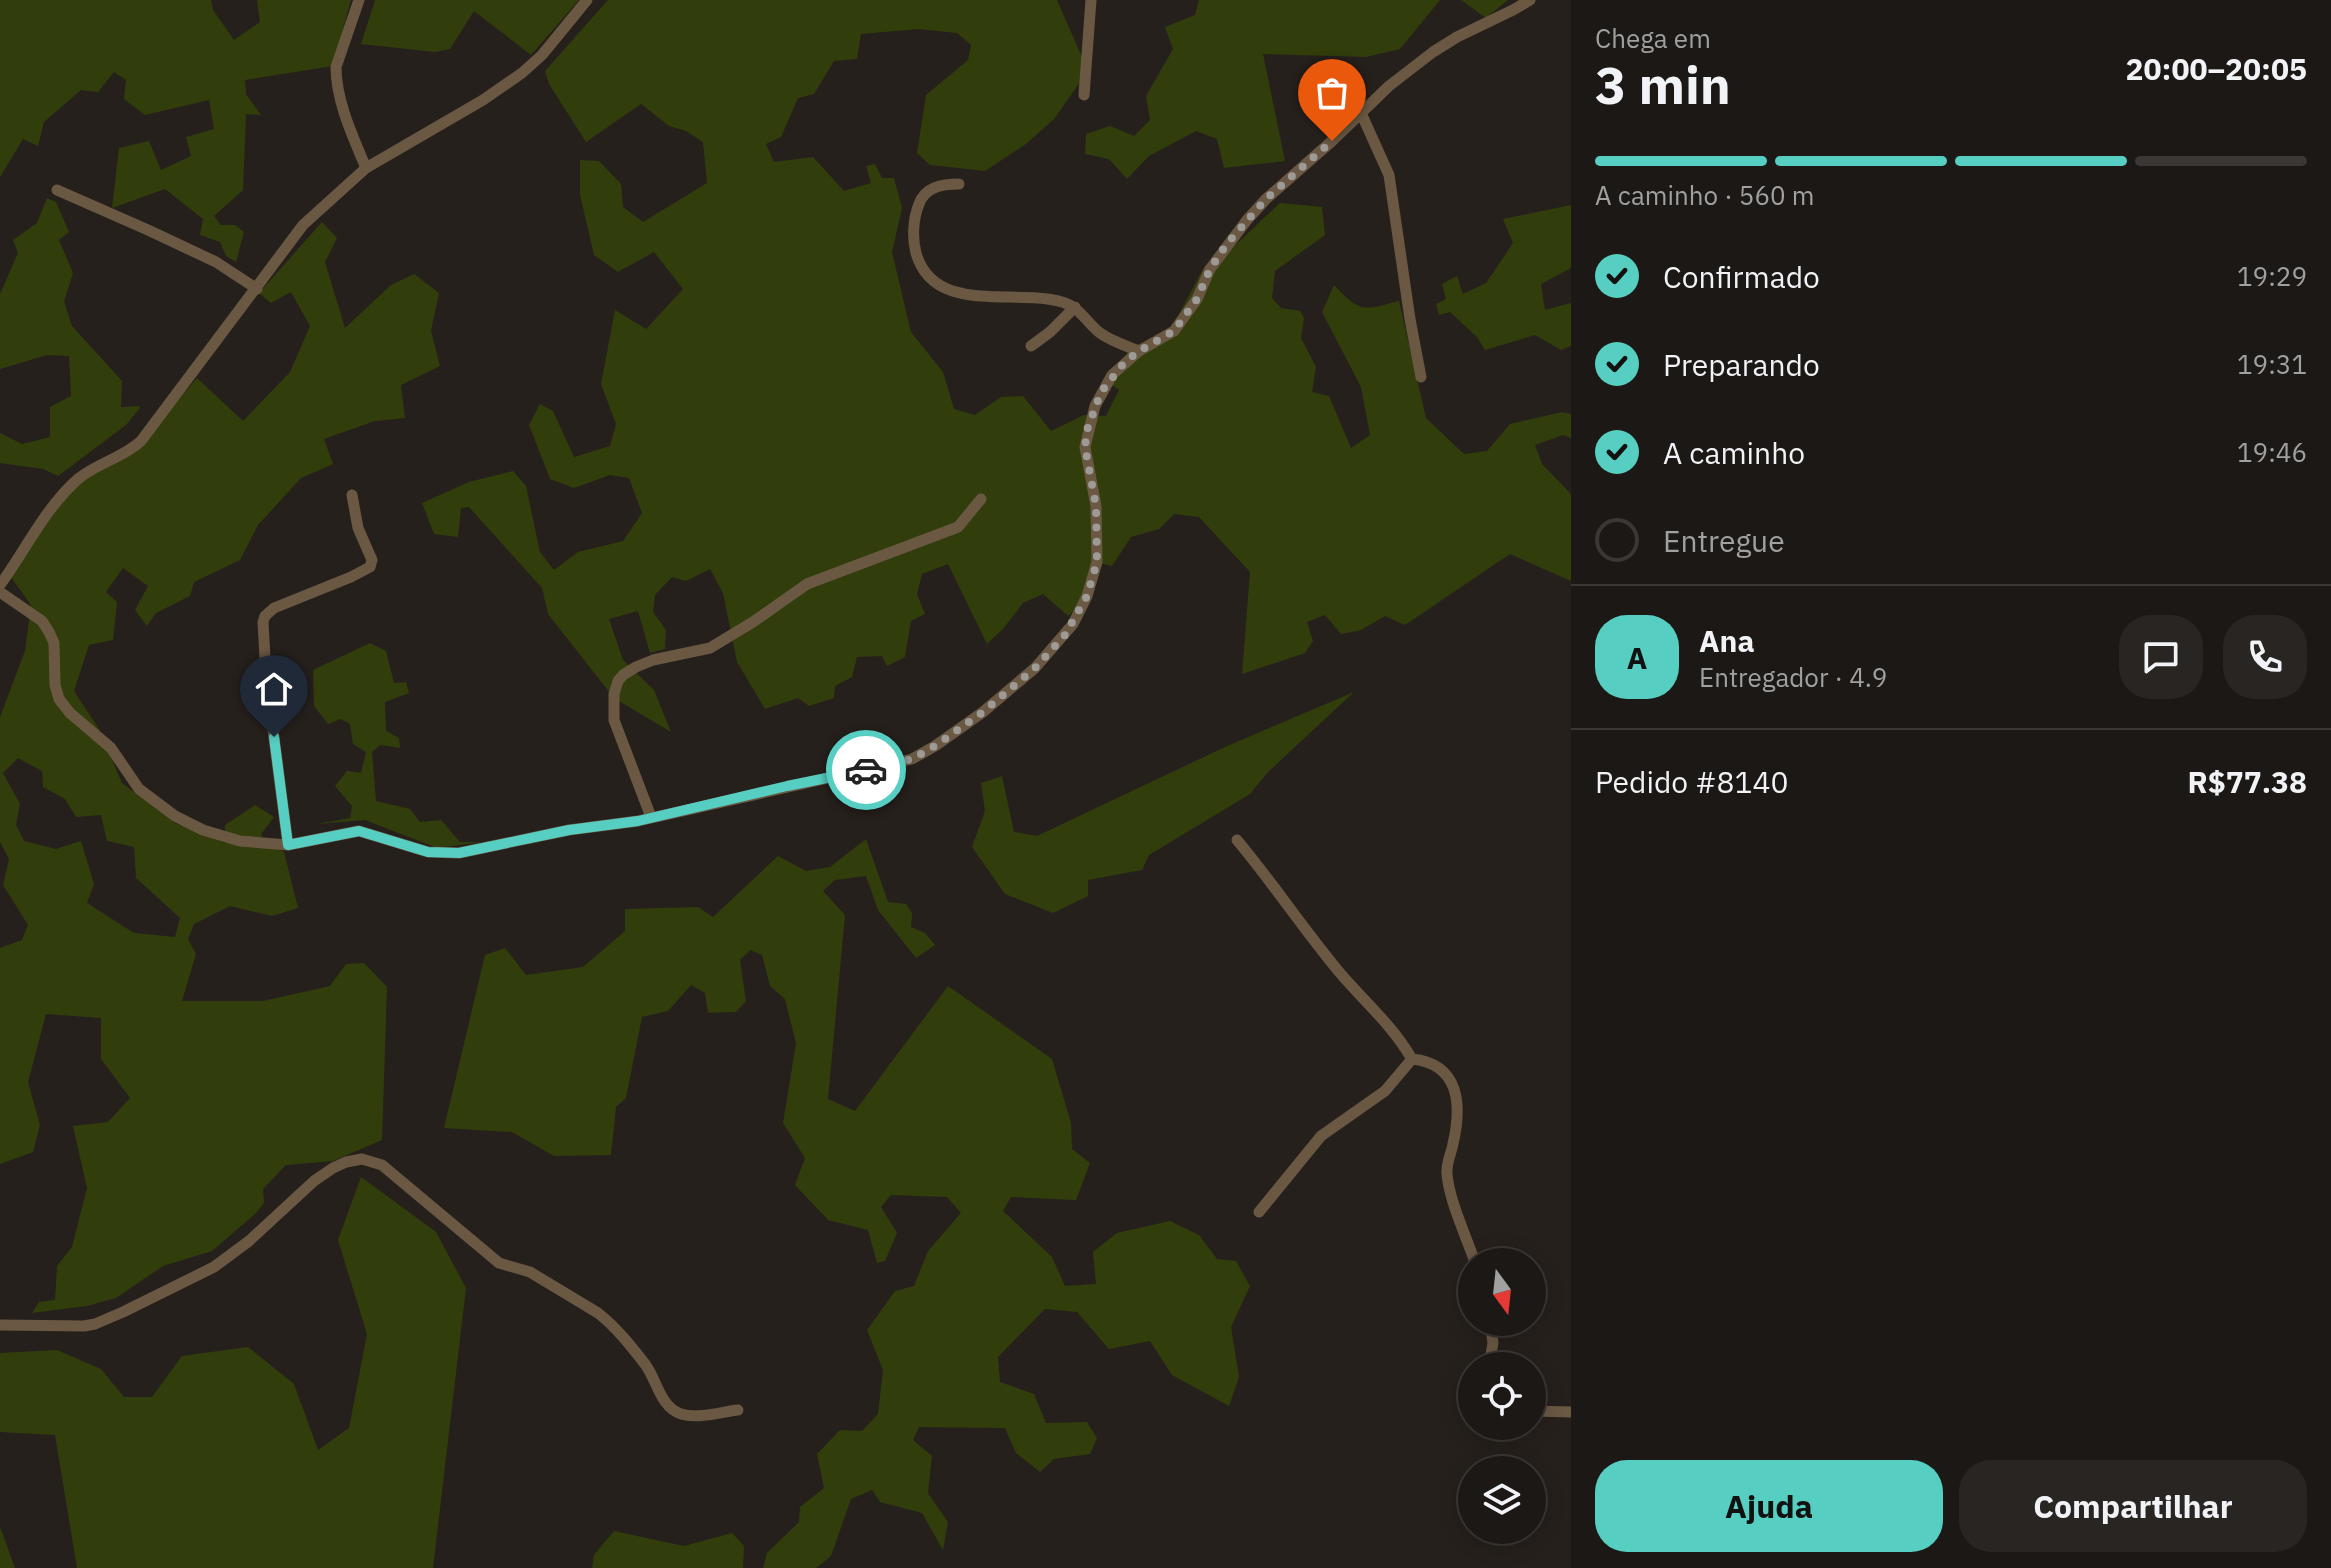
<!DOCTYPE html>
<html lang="pt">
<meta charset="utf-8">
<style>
body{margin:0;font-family:"IBM Plex Sans",sans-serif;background:#292522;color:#f1f3f6;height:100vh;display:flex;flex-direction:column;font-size:30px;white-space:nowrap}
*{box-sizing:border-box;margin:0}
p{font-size:26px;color:#a0a0a0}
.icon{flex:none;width:44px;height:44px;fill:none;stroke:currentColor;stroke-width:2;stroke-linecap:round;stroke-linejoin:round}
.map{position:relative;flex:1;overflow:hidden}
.panel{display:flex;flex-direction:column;background:#1c1815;width:760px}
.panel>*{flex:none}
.needle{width:52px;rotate:165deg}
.tools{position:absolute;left:1458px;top:1248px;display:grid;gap:16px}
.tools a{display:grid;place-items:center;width:88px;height:88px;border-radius:50%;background:#1c1815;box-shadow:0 4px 20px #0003,0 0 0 2px #3a3734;font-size:40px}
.pin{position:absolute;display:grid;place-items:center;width:68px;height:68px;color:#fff;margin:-82px -34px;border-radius:50% 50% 50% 0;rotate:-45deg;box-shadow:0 0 8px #0007}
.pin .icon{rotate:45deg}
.courier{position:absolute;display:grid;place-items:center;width:80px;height:80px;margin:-40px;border:6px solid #56cec2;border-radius:50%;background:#fff;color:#222;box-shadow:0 2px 10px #0007}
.head em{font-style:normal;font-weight:700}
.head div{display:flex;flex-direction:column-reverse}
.head{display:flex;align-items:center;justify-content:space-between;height:136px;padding:0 24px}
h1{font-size:52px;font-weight:700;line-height:60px}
.bar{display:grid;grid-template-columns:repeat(4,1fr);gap:12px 8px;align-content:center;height:96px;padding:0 24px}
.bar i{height:10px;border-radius:6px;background:#3a3734}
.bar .active{background:#56cec2}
.bar p{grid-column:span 4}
.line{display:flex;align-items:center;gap:20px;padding:0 24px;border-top:2px solid #3a3734}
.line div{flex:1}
.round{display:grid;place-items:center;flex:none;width:84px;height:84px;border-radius:32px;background:#292522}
ol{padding:0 24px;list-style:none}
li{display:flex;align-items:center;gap:24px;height:88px}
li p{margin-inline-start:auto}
li .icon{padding:8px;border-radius:50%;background:#56cec2;color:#111;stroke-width:4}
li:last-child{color:#a0a0a0}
li i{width:44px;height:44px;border:4px solid #3a3734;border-radius:50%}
.cta{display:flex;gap:16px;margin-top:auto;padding:16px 24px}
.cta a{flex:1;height:92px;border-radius:32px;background:#56cec2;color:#111;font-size:32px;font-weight:700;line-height:92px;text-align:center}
.cta a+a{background:#292522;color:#f1f3f6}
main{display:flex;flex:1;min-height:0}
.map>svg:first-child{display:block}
</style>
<main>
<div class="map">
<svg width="1571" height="1568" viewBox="0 0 1571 1568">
<rect width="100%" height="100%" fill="#26201c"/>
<g fill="#323d0c" fill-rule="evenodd">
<path d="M 0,0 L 211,0 L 213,10 L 234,40 L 260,22 L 257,0 L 351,0 L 333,66 L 245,80 L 246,94 L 261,115 L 246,114 L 243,190 L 214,216 L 221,225 L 235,225 L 244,232 L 236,262 L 226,256 L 220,242 L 200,235 L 203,219 L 165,189 L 112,208 L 119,148 L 149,141 L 161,170 L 191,156 L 186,137 L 214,129 L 209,100 L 145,115 L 124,99 L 126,80 L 114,72 L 98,92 L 81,90 L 44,122 L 38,146 L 23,139 L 0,177 Z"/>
<path d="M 375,0 L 579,0 L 531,55 L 474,11 L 450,49 L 435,52 L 361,44 Z"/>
<path d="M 608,0 L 1057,0 L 1088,71 L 1054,119 L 1026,144 L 985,171 L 930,165 L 917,153 L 926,95 L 968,60 L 971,45 L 957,33 L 918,29 L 861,34 L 857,59 L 834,61 L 814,94 L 798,98 L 781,137 L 766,144 L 774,162 L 813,157 L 844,191 L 871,183 L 866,166 L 875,164 L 882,178 L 894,178 L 902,208 L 892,252 L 911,332 L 943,372 L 954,409 L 975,415 L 1001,397 L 1023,396 L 1051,431 L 1084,415 L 1106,416 L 1119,390 L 1105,380 L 1132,347 L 1170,331 L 1204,267 L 1229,251 L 1280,203 L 1322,207 L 1325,235 L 1275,271 L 1272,298 L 1281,308 L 1300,311 L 1304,318 L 1301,338 L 1316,367 L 1312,392 L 1329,396 L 1351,448 L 1370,435 L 1361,387 L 1322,312 L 1334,285 C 1361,314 1364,310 1399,301 L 1426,418 L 1464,454 L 1487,451 L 1510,424 L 1562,412 L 1571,414 L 1571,438 L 1563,435 L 1535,445 L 1542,464 L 1569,492 L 1571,496 L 1571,581 L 1510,554 L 1405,625 L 1385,616 L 1361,630 L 1341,634 L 1325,615 L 1307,622 L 1313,641 L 1305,653 L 1242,674 L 1250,572 L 1199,517 L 1174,514 L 1159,529 L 1131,537 L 1112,566 L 1099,563 L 1084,601 L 1068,616 L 1043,594 L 1023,603 L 1003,629 L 987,644 L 948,564 L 922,574 L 917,594 L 925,614 L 911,621 L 905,657 L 887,666 L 882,656 L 857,657 L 852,677 L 835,686 L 834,698 L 809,706 L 798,698 L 765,709 L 737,662 L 723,593 L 710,569 L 686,581 L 672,577 L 655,595 L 653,612 L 666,630 L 665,649 L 650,653 L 638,611 L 609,619 L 623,660 L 654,690 L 671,732 L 614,698 L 548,614 L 542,588 L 469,507 L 461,508 L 458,537 L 434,534 L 422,503 L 469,482 L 513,471 L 526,486 L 540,552 L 554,570 L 578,552 L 623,541 L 642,513 L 629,478 L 610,475 L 574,488 L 550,479 L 529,425 L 540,404 L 553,411 L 574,457 L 610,446 L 616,424 L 601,384 L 615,310 L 646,329 L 683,289 L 654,252 L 618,272 L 594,255 L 580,195 L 580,160 L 599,161 L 621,184 L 623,207 L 643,222 L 707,183 L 703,142 L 686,131 L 669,126 L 641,104 L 586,142 L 549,84 L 545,71 Z"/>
<path d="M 1199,0 L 1440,0 L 1400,49 L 1366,57 L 1263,54 L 1285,161 L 1224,168 L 1217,139 L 1196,131 L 1149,156 L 1127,179 L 1109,159 L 1085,154 L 1086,134 L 1110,126 L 1134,136 L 1150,120 L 1146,96 L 1173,49 L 1165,27 L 1195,15 Z"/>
<path d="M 1461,0 L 1508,0 L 1486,18 Z"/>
<path d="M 47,198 L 56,202 L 69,232 L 59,240 L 73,273 L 64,301 L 72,326 L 122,381 L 121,407 L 139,406 L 140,408 L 126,425 L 58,476 L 43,469 L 0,463 L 0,433 L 22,444 L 50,437 L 50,407 L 71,396 L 69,356 L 47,355 L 0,369 L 0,294 L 18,253 L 13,240 L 37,223 Z"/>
<path d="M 1571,205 L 1571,268 L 1541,284 L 1545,310 L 1571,303 L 1571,346 L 1561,350 L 1535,335 L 1485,350 L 1477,337 L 1450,312 L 1439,315 L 1436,304 L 1446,299 L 1442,284 L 1457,276 L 1463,294 L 1486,283 L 1513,243 L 1503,219 Z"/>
<path d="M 322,222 L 337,238 L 325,262 L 345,328 L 391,285 L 414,274 L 439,293 L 431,331 L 440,366 L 401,385 L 405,418 L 375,421 L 324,439 L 333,464 L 301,478 L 258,525 L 240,560 L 194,582 L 190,596 L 156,613 L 147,626 L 135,610 L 148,586 L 123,568 L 106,592 L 117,602 L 113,640 L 89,645 L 74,691 L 99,729 L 122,783 L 175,823 L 225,843 L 225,825 L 255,805 L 274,817 L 261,834 L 266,843 L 284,852 L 298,908 L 272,916 L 230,906 L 194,924 L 188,939 L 196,954 L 182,1001 L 263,1001 L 330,986 L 346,964 L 364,963 L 387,987 L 382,1140 L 333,1161 L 286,1165 L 263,1189 L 264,1203 L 255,1214 L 212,1251 L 163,1266 L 116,1298 L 87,1306 L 32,1313 L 39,1302 L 55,1300 L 57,1266 L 72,1247 L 87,1188 L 73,1126 L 108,1122 L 130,1098 L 101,1059 L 101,1018 L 46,1014 L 28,1082 L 40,1125 L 33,1152 L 0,1164 L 0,948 L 22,940 L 28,925 L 3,885 L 9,859 L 0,842 L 0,717 L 25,651 L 31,605 L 11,577 L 38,532 L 80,478 L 134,452 L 197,378 L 243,421 L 290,372 L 310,326 L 291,292 L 271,303 L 259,293 ZM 18,758 L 42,771 L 43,787 L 65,799 L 76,817 L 101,815 L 107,841 L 134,847 L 136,878 L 180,918 L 175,937 L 134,933 L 87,903 L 94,884 L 81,841 L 56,849 L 24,841 L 16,825 L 20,804 L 3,773 Z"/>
<path d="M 370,643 L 386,651 L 394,683 L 406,682 L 409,693 L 385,702 L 386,731 L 399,738 L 400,748 L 380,745 L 372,752 L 376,801 L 410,809 L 420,822 L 441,820 L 460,842 L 482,842 L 437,848 L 365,820 L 316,824 L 350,818 L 352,806 L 335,786 L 347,771 L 361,773 L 366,752 L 353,744 L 350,724 L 341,719 L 328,724 L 314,706 L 313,670 Z"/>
<path d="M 1354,692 L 1268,772 L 1250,794 L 1149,855 L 1142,870 L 1088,880 L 1088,896 L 1053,913 L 1005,894 L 972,847 L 985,811 L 981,783 L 1002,776 L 1014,832 L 1037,836 L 1225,747 Z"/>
<path d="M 866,839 L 888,902 L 906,904 L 912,913 L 911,927 L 925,933 L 935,945 L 916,958 L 878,910 L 866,876 L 835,880 L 823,891 L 845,915 L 828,1099 L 855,1111 L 948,986 L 1052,1059 L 1071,1123 L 1072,1149 L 1090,1163 L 1076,1200 L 1011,1197 L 1003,1211 L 1052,1257 L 1065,1286 L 1096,1284 L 1093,1252 L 1117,1233 L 1170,1221 L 1199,1235 L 1217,1259 L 1236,1261 L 1250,1286 L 1231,1327 L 1239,1377 L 1229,1406 L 1172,1375 L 1150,1341 L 1109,1349 L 1077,1312 L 1045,1309 L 998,1357 L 1000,1382 L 1034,1394 L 1046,1423 L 1087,1422 L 1097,1438 L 1090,1454 L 1054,1459 L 1040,1472 L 1016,1453 L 1005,1428 L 919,1427 L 913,1440 L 932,1456 L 928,1493 L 948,1522 L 943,1550 L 922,1513 L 880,1502 L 872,1490 L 851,1499 L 831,1556 L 816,1568 L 763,1568 L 767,1553 L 799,1522 L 800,1507 L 824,1488 L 817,1454 L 840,1430 L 862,1431 L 878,1414 L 883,1370 L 867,1330 L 895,1291 L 914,1286 L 928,1251 L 961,1213 L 947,1197 L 891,1195 L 881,1207 L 897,1233 L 885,1261 L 877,1263 L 868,1230 L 828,1220 L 795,1185 L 805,1158 L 783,1123 L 796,1043 L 785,999 L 770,986 L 762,955 L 750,950 L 740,960 L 746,1001 L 736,1012 L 708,1013 L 705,993 L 691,985 L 668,1011 L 642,1017 L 626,1098 L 616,1107 L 611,1155 L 554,1156 L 512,1132 L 444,1128 L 485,955 L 505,948 L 526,975 L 583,967 L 625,931 L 625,909 L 698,907 L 713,917 L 778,856 L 806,871 L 830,867 Z"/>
<path d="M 361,1177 L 436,1232 L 466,1288 L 433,1568 L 77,1568 L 55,1435 L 0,1432 L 0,1353 L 57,1350 L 101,1369 L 124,1397 L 152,1397 L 182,1356 L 248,1347 L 294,1384 L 318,1450 L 349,1428 L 367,1334 L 338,1240 Z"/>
<path d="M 0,1527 L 15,1568 L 0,1568 Z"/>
<path d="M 614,1531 L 684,1546 L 732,1533 L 744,1546 L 743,1568 L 592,1568 L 594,1555 Z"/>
</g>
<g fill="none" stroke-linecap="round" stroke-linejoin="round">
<g stroke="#6a5843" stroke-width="11">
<path d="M 359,0 L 336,67 C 336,101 353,137 366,168"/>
<path d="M 1084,95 L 1091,0"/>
<path d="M 1361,113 L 1389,175 L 1410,319 L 1421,377"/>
<path d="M 959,184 C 942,184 925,187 919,204 C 913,219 912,238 916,253 C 934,316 1015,288 1062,302 C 1080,307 1086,322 1100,333 C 1111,341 1126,346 1139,351"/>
<path d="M 57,190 L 148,230 L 216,262 L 257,289"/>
<path d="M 1031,346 L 1050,332 L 1075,307"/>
<path d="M 0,585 C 25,551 45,508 78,479 C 97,463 123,458 141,441 L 303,225 L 366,168 L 483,100 L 522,73 L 542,55 L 587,0"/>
<path d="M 0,592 L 42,621 L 49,632 L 54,643 L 55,685 L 59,699 L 70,713 L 111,748 L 139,789 L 175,816 L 203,830 L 240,841 L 288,845 L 359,831 L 428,852 L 459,853 L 569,830 L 638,821 L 912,759 L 935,746 L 983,712 L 1035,668 L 1073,624 L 1087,596 L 1097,562 L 1096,506 L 1085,447 L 1095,406 L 1112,375 L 1139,351 L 1174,331 L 1197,299 L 1210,269 L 1247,220 L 1266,199 L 1332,141 L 1389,86 L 1433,52 L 1457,37 L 1513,10 L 1530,0"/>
<path d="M 651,817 L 614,720 L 614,694 L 618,681 L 623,675 L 636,667 L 653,660 L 710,648 L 753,622 L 807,584 L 958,527 L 981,499"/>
<path d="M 1237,840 C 1273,883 1304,930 1340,973 C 1365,1002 1392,1025 1412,1059 C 1460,1064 1462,1105 1453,1144 C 1451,1154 1446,1163 1447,1174 C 1449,1200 1466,1236 1475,1262"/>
<path d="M 288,845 L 266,676 L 263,622 L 265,616 L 274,608 L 351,577 L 370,567 L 372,560 L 358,528 L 352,495"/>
<path d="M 1259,1212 L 1321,1136 L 1385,1091 L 1412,1059"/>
<path d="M 0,1325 L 84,1326 L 95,1324 L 123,1312 L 214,1267 L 249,1241 L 314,1181 L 333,1168 L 346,1162 L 362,1159 L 382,1165 L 499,1263 L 530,1272 L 598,1313 C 616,1327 631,1346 645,1364 C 657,1380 660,1407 681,1414 C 698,1419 721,1412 738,1410"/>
<path d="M 1489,1366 L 1493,1343 L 1490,1322"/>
<path d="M 1532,1411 L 1571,1412"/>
</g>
</g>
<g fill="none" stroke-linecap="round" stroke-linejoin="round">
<path stroke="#9e9a96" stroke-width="8" stroke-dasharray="0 14.4" d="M 866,770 L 912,759 L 935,746 L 983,712 L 1035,668 L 1065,635 L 1087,596 L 1097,562 L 1096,506 L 1085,447 L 1087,430 L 1101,392 L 1124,363 L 1139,351 L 1174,331 L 1197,299 L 1210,269 L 1226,245 L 1266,199 L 1332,141"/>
<path stroke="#56cec2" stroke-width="10" d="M 274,737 L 288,845 L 359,831 L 428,852 L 459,853 L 569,830 L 638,821 L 787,786 L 866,770"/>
</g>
</svg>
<div class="tools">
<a><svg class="needle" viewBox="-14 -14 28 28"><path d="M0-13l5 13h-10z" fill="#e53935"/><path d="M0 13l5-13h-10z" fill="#a0a0a0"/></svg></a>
<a><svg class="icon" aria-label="locate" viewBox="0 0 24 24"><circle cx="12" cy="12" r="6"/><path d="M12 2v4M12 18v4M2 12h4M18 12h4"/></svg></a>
<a><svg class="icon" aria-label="layers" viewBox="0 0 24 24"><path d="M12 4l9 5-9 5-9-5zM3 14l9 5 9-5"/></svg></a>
</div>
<div class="pin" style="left:1332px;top:141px;background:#ea580c"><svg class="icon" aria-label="bag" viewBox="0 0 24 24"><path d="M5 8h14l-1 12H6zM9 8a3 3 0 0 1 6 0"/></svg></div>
<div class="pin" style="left:274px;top:737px;background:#1f2937"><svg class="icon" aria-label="home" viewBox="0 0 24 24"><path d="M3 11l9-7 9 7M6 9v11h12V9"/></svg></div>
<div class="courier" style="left:866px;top:770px"><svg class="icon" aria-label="car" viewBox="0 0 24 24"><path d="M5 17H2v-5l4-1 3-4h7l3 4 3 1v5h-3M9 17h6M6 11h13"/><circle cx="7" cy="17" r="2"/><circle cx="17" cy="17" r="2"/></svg></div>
</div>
<section class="panel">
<div class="head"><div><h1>3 min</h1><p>Chega em</p></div><em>20:00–20:05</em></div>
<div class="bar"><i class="active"></i><i class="active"></i><i class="active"></i><i></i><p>A caminho · 560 m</p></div>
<ol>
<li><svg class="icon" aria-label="check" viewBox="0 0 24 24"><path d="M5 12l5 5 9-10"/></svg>Confirmado<p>19:29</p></li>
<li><svg class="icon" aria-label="check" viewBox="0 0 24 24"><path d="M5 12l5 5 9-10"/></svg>Preparando<p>19:31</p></li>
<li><svg class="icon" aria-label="check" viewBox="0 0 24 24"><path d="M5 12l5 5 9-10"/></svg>A caminho<p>19:46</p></li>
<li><i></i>Entregue</li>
</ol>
<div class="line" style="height:144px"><b class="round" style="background:#56cec2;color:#111">A</b><div><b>Ana</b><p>Entregador · 4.9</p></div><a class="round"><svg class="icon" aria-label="chat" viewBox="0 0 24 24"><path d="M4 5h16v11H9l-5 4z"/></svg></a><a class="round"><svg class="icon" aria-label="phone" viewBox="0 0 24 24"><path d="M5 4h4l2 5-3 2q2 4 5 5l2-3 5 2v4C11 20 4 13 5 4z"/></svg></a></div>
<div class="line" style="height:104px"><div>Pedido #8140</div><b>R$77.38</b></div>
<div class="cta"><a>Ajuda</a><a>Compartilhar</a></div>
</section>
</main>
